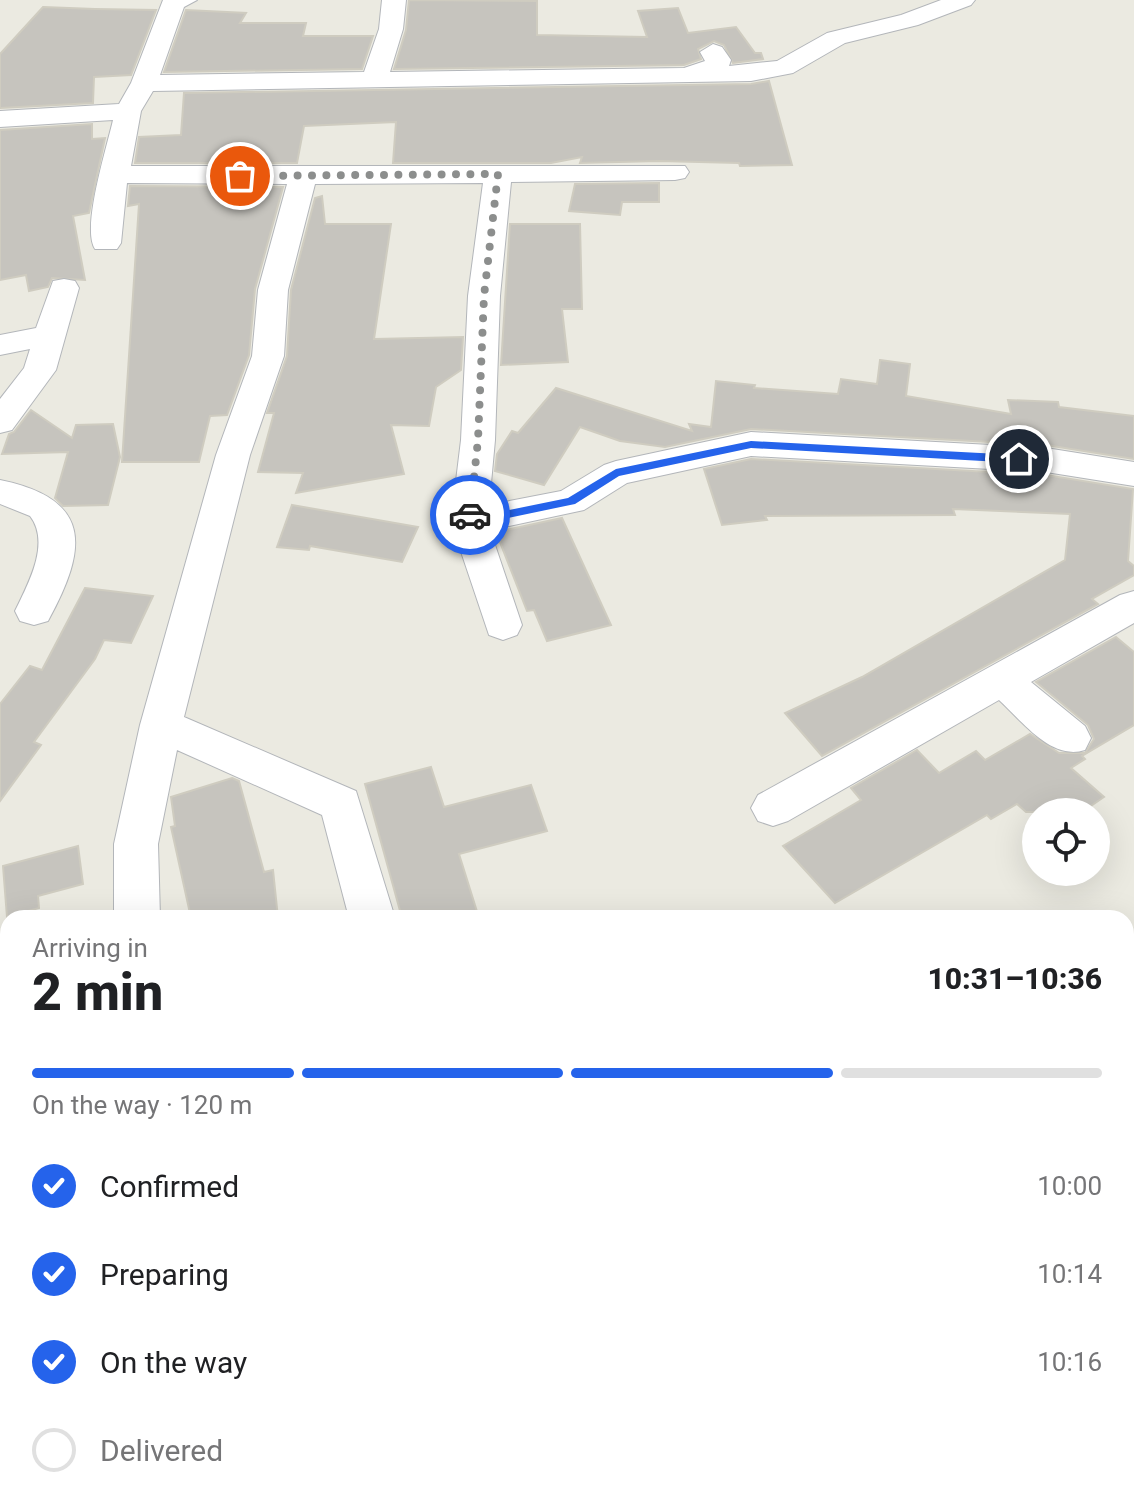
<!DOCTYPE html>
<meta charset="utf-8">
<style>
body{margin:0;font-family:Roboto,sans-serif;background:#f6f6f6;color:#202124;height:100vh;display:flex;flex-direction:column;font-size:30px;white-space:nowrap}
*{box-sizing:border-box;margin:0}
p{font-size:26px;color:#757577}
.icon{flex:none;width:44px;height:44px;fill:none;stroke:currentColor;stroke-width:2;stroke-linecap:round;stroke-linejoin:round}
.map{position:relative;flex:1;overflow:hidden}
.side{position:absolute;left:0px;top:910px;width:1134px;height:600px;display:flex;flex-direction:column;background:#fff;border-radius:24px 24px 0 0;box-shadow:0 8px 32px #0002}
.side>*{flex:none}
.controls{position:absolute;left:1022px;top:798px;display:grid;gap:16px}
.controls a{display:grid;place-items:center;width:88px;height:88px;border-radius:50%;background:#fff;box-shadow:0 8px 32px #0002;font-size:40px}
.pin{position:absolute;display:grid;place-items:center;width:68px;height:68px;color:#fff;margin:-34px;border:4px solid #fff;border-radius:50%;box-shadow:0 2px 8px #0007}
.courier{position:absolute;display:grid;place-items:center;width:80px;height:80px;margin:-40px;border:6px solid #2563eb;border-radius:50%;background:#fff;color:#222;box-shadow:0 2px 10px #0007}
.overview em{font-style:normal;font-weight:800}
.overview div{display:flex;flex-direction:column-reverse}
.overview{display:flex;align-items:center;justify-content:space-between;height:136px;padding:0 32px}
h1{font-size:52px;font-weight:800;line-height:60px}
.bar{display:grid;grid-template-columns:repeat(4,1fr);gap:12px 8px;align-content:center;height:96px;padding:0 32px}
.bar i{height:10px;border-radius:6px;background:#e0e0e0}
.bar .current{background:#2563eb}
.bar p{grid-column:span 4}
ol{padding:0 32px;list-style:none}
li{display:flex;align-items:center;gap:24px;height:88px}
li p{margin-inline-start:auto}
li .icon{padding:8px;border-radius:50%;background:#2563eb;color:#fff;stroke-width:4}
li:last-child{color:#757577}
li i{width:44px;height:44px;border:4px solid #e0e0e0;border-radius:50%}
.map>svg:first-child{display:block}
</style>
<div class="map">
<svg width="1134" height="1510" viewBox="0 0 1134 1510">
<rect width="100%" height="100%" fill="#ebeae1"/>
<g fill="#c6c4be" stroke="#cfccc0" stroke-width="2">
<path d="M 409,0 L 537,1 L 537,35 L 647,37 L 638,11 L 678,8 L 688,33 L 736,27 L 755,53 L 761,53 L 763,59 L 733,63 L 724,45 L 714,41 L 698,49 L 701,59 L 684,65 L 394,69 L 406,30 Z"/>
<path d="M 43,7 L 95,9 L 156,10 L 131,75 L 94,77 L 93,103 L 0,108 L 0,54 Z"/>
<path d="M 186,10 L 246,13 L 240,23 L 306,23 L 303,36 L 373,36 L 362,69 L 164,72 Z"/>
<path d="M 769,81 L 792,165 L 740,166 L 739,163 L 659,161 L 580,163 L 582,157 L 551,163 L 393,163 L 396,122 L 304,126 L 297,163 L 135,163 L 139,137 L 181,135 L 184,93 L 751,84 Z"/>
<path d="M 92,124 L 92,139 L 105,138 L 89,213 L 73,216 L 85,280 L 52,278 L 48,287 L 29,291 L 26,275 L 0,280 L 0,130 Z"/>
<path d="M 659,183 L 659,202 L 622,202 L 620,215 L 569,211 L 575,184 Z"/>
<path d="M 130,186 L 283,187 L 255,289 L 249,355 L 227,415 L 210,416 L 199,462 L 122,462 L 139,204 L 128,206 Z"/>
<path d="M 322,196 L 325,224 L 391,224 L 374,339 L 463,337 L 461,370 L 436,387 L 429,426 L 391,425 L 404,474 L 296,493 L 303,473 L 258,472 L 274,413 L 267,413 L 287,356 L 291,290 L 315,198 Z"/>
<path d="M 510,224 L 580,224 L 582,309 L 562,309 L 568,362 L 501,365 Z"/>
<path d="M 880,360 L 910,364 L 906,396 L 1011,414 L 1008,400 L 1058,402 L 1059,407 L 1134,416 L 1134,459 L 1046,445 L 751,429 L 665,447 L 620,441 L 580,427 L 544,485 L 495,471 L 497,454 L 512,431 L 518,433 L 556,388 L 692,431 L 689,424 L 711,427 L 716,381 L 755,385 L 754,388 L 838,394 L 841,379 L 877,384 Z"/>
<path d="M 31,410 L 72,438 L 76,425 L 113,424 L 120,457 L 108,505 L 63,506 L 55,498 L 68,452 L 2,454 L 9,434 L 14,432 Z"/>
<path d="M 751,459 L 1046,475 L 1133,489 L 1128,561 L 1134,566 L 1134,575 L 1092,599 L 1098,604 L 822,756 L 785,713 L 862,677 L 1065,560 L 1070,514 L 953,509 L 955,515 L 765,516 L 767,520 L 722,525 L 704,469 Z"/>
<path d="M 292,505 L 418,527 L 402,562 L 310,546 L 309,550 L 277,547 Z"/>
<path d="M 562,518 L 611,625 L 547,641 L 534,610 L 527,611 L 496,532 Z"/>
<path d="M 85,588 L 153,596 L 131,643 L 104,640 L 95,659 L 34,742 L 41,745 L 0,801 L 0,704 L 30,666 L 42,670 Z"/>
<path d="M 1116,637 L 1134,652 L 1134,725 L 1082,756 L 1085,759 L 1071,768 L 1104,797 L 1082,812 L 1026,812 L 1017,804 L 991,819 L 987,815 L 835,903 L 783,846 L 861,800 L 851,788 L 917,750 L 939,773 L 976,751 L 985,760 L 1030,734 L 1059,753 L 1085,753 L 1094,739 L 1088,725 L 1036,682 Z"/>
<path d="M 431,767 L 444,807 L 531,785 L 547,831 L 459,854 L 479,918 L 402,918 L 365,784 Z"/>
<path d="M 232,778 L 239,781 L 264,872 L 273,870 L 278,918 L 191,918 L 171,827 L 175,826 L 171,797 Z"/>
<path d="M 78,846 L 83,884 L 38,896 L 39,908 L 7,917 L 3,866 Z"/>
</g>
<g fill="none" stroke-linecap="round" stroke-linejoin="round">
<g stroke="#b3b6ba" stroke-width="2">
<g id="minor">
<path d="M 197,0 L 184,7 L 160,75 L 364,72 L 379,29 L 382,0 L 406,0 L 403,29 L 390,72 L 684,68 L 705,61 L 700,52 L 713,44 L 722,47 L 731,60 L 729,66 L 777,61 L 827,33 L 901,15 L 941,0 L 975,0 L 971,5 L 918,25 L 845,43 L 793,73 L 751,81 L 153,91 L 141,111 L 131,166 L 685,166 L 689,172 L 685,178 L 675,180 L 511,182 L 500,296 L 495,440 L 489,505 L 561,491 L 604,465 L 616,461 L 751,432 L 1046,448 L 1134,462 L 1134,486 L 1046,472 L 751,456 L 627,483 L 584,510 L 490,530 L 522,625 L 517,635 L 503,640 L 489,635 L 451,522 L 461,440 L 468,296 L 483,183 L 315,184 L 288,290 L 284,356 L 250,455 L 184,717 L 356,791 L 395,918 L 349,918 L 322,815 L 177,750 L 158,844 L 160,918 L 114,918 L 114,844 L 140,725 L 216,455 L 252,356 L 258,290 L 287,184 L 127,183 L 121,243 L 117,249 L 95,249 C 81,228 107,147 113,120 L 0,127 L 0,111 L 119,104 L 131,83 L 163,0 Z"/>
<path d="M 64,279 L 75,281 L 79,288 L 56,370 L 12,430 L 0,433 L 0,399 L 24,368 L 30,349 L 0,355 L 0,335 L 36,328 L 53,281 Z"/>
<path d="M 0,480 C 93,499 88,548 48,621 L 34,625 L 20,621 L 15,611 C 28,584 51,543 30,516 L 0,504 Z"/>
<path d="M 1134,591 L 1134,623 L 1031,682 L 1085,726 L 1091,738 L 1085,750 C 1051,761 1022,721 999,700 L 788,821 L 773,826 L 758,821 L 751,808 L 758,795 L 1120,595 Z"/>
<path d="M 8,1079 L 8,1127 L 0,1129 L 0,1081 Z"/>
<path d="M 1126,1249 L 1134,1252 L 1134,1306 L 1126,1303 Z"/>
<rect x="87" y="1502" width="60" height="8"/>
</g>
</g>
<g stroke="#e1cb63" stroke-width="2">
<g id="major">
<path d="M 1134,1111 L 1134,1166 L 1126,1169 L 1126,1114 Z"/>
<path d="M 565,1502 L 635,1502 L 632,1510 L 562,1510 Z"/>
</g>
</g>
<use href="#minor" fill="#fff" fill-rule="evenodd"/>
<use href="#major" fill="#f6f1ab" fill-rule="evenodd"/>
</g>
<path fill="#2563eb" d="M 751,441 L 1019,455 L 1024,459 L 1019,463 L 751,448 L 619,476 L 575,504 L 469,526 L 463,522 L 466,513 L 470,511 L 475,517 L 568,498 L 616,469 Z"/>
<g fill="none" stroke-linecap="round" stroke-linejoin="round">
<path stroke="#8c8e8d" stroke-width="8" stroke-dasharray="0 14.4" d="M 240,176 L 498,174 L 484,296 L 478,440 L 470,515"/>
</g>
</svg>
<div class="controls">
<a><svg class="icon" aria-label="locate" viewBox="0 0 24 24"><circle cx="12" cy="12" r="6"/><path d="M12 2v4M12 18v4M2 12h4M18 12h4"/></svg></a>
</div>
<div class="pin" style="left:240px;top:176px;background:#ea580c"><svg class="icon" aria-label="bag" viewBox="0 0 24 24"><path d="M5 8h14l-1 12H6zM9 8a3 3 0 0 1 6 0"/></svg></div>
<div class="pin" style="left:1019px;top:459px;background:#1f2937"><svg class="icon" aria-label="home" viewBox="0 0 24 24"><path d="M3 11l9-7 9 7M6 9v11h12V9"/></svg></div>
<div class="courier" style="left:470px;top:515px"><svg class="icon" aria-label="car" viewBox="0 0 24 24"><path d="M5 17H2v-5l4-1 3-4h7l3 4 3 1v5h-3M9 17h6M6 11h13"/><circle cx="7" cy="17" r="2"/><circle cx="17" cy="17" r="2"/></svg></div>
<section class="side">
<div class="overview"><div><h1>2 min</h1><p>Arriving in</p></div><em>10:31–10:36</em></div>
<div class="bar"><i class="current"></i><i class="current"></i><i class="current"></i><i></i><p>On the way · 120 m</p></div>
<ol>
<li><svg class="icon" aria-label="check" viewBox="0 0 24 24"><path d="M5 12l5 5 9-10"/></svg>Confirmed<p>10:00</p></li>
<li><svg class="icon" aria-label="check" viewBox="0 0 24 24"><path d="M5 12l5 5 9-10"/></svg>Preparing<p>10:14</p></li>
<li><svg class="icon" aria-label="check" viewBox="0 0 24 24"><path d="M5 12l5 5 9-10"/></svg>On the way<p>10:16</p></li>
<li><i></i>Delivered</li>
</ol>
</section>
</div>
